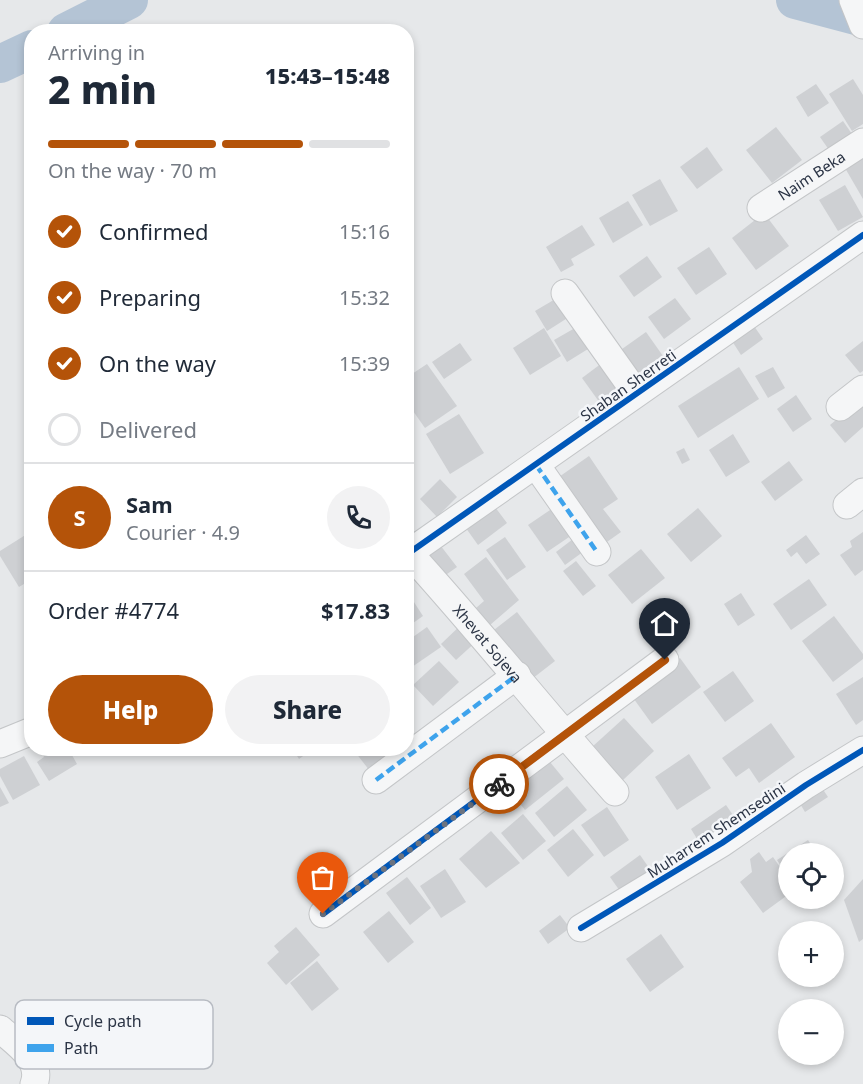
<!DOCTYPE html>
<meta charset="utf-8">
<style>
body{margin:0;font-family:"Noto Sans",sans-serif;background:#f2f2f3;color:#1f2937;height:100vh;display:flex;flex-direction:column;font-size:22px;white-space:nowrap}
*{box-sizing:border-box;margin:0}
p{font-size:20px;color:#747a83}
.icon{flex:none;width:33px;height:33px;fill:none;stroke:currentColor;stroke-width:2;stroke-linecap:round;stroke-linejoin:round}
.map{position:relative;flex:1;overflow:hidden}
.sheet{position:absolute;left:24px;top:24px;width:390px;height:732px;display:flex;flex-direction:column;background:#fff;border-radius:24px;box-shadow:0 3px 9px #0003}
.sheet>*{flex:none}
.tools{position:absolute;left:778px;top:843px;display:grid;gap:12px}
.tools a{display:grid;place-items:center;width:66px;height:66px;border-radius:50%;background:#fff;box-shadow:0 3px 9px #0003;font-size:30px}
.pin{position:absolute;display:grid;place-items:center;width:51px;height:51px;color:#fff;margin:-62px -26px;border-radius:50% 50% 50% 0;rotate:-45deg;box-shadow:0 0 6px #0007}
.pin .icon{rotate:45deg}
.courier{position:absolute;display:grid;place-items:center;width:60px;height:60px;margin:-30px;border:4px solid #b45309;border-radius:50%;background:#fff;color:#222;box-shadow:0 2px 8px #0007}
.summary em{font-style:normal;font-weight:800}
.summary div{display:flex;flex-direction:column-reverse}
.summary{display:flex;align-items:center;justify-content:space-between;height:102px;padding:0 24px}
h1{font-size:39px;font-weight:800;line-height:45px}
.bar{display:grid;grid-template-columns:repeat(4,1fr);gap:9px 6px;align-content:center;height:72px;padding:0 24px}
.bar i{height:8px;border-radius:4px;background:#e0e1e3}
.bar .active{background:#b45309}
.bar p{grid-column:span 4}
.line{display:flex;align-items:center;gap:15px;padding:0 24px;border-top:2px solid #e0e1e3}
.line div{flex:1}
.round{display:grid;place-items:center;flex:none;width:63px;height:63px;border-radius:32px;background:#f2f2f3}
ol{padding:0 24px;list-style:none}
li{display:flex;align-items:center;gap:18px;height:66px}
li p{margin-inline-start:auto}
li .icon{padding:6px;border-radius:50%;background:#b45309;color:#fff;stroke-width:4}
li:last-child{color:#747a83}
li i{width:33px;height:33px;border:3px solid #e0e1e3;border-radius:50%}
.primary-button{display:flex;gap:12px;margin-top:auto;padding:12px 24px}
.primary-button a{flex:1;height:69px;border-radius:36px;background:#b45309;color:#fff;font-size:24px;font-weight:800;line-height:69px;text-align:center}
.primary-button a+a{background:#f2f2f3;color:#1f2937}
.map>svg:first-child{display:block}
</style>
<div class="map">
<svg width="863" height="1084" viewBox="0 0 863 1084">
<rect width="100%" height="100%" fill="#e6e8ea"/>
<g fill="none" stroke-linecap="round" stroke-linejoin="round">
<g stroke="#b4c4d5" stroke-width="38">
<path d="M 795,0 L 863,18"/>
<path d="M 66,32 L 129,0"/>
<path d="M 0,64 L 32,49"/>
</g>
</g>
<g fill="#ced0d3">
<path d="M 853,79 L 863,95 L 863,124 L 852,131 L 829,94 Z"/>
<path d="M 816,84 L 829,103 L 808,117 L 796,97 Z"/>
<path d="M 843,121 L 852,134 L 829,150 L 820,137 Z"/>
<path d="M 776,127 L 802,160 L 772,183 L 746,150 Z"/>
<path d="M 707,147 L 723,170 L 697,189 L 680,167 Z"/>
<path d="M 863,157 L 863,199 L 845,168 Z"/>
<path d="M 660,179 L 678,211 L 650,226 L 632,195 Z"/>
<path d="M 845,185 L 863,217 L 838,231 L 819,200 Z"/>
<path d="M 628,201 L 643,225 L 613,243 L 599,218 Z"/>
<path d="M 764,213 L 789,246 L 756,270 L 732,238 Z"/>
<path d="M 582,225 L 595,245 L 571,259 L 574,265 L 561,272 L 546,247 Z"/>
<path d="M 709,247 L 727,274 L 696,295 L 677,268 Z"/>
<path d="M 647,256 L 662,277 L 634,297 L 619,276 Z"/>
<path d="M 557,298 L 569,317 L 547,331 L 535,311 Z"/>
<path d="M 675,298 L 691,319 L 664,339 L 648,317 Z"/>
<path d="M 754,326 L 763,339 L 741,355 L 732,341 Z"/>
<path d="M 544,328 L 561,356 L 530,375 L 513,348 Z"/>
<path d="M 575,328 L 588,349 L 567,362 L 554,340 Z"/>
<path d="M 646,332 L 663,356 L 631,378 L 615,354 Z"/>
<path d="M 863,341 L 863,371 L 860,373 L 845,355 Z"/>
<path d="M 460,343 L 472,360 L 444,379 L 432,362 Z"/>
<path d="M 606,360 L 624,385 L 600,403 L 582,378 Z"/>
<path d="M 427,364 L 457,406 L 425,428 L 406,401 L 406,378 Z"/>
<path d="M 739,367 L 759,399 L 698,438 L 678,406 Z"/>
<path d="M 773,367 L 785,388 L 768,398 L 755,376 Z"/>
<path d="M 796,395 L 812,419 L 793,432 L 777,409 Z"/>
<path d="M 859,401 L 863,406 L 863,427 L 845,443 L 830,425 Z"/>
<path d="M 459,414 L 484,453 L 450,474 L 426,434 Z"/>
<path d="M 733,434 L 750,462 L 726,477 L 709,450 Z"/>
<path d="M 684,448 L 690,460 L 682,464 L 676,452 Z"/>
<path d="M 589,456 L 618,499 L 603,509 L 621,532 L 604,544 L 556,479 Z"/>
<path d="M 789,461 L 803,480 L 775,501 L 761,482 Z"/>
<path d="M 440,479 L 457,497 L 437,517 L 420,499 Z"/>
<path d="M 492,503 L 507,523 L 478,545 L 463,524 Z"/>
<path d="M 556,506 L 575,533 L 547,552 L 528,525 Z"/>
<path d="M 698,508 L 722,536 L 691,562 L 667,534 Z"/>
<path d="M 863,532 L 863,570 L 855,576 L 840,555 L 852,547 L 850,541 Z"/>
<path d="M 27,534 L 32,541 L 32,579 L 19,587 L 0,556 L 0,551 Z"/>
<path d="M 806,535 L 820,554 L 806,564 L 797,552 L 791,557 L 786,550 Z"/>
<path d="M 577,536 L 587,549 L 565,565 L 556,552 Z"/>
<path d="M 505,537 L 526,567 L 507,580 L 486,550 Z"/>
<path d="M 437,541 L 457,567 L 440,579 L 420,554 Z"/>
<path d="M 641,549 L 665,578 L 632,604 L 608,575 Z"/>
<path d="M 486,557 L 519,600 L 490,625 L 476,608 L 484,601 L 464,574 Z"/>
<path d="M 576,561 L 596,586 L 583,596 L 563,571 Z"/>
<path d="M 809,579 L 827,605 L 791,630 L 773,604 Z"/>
<path d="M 741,593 L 755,615 L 738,626 L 724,604 Z"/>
<path d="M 410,596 L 423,616 L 406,628 L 406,598 Z"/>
<path d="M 517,612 L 555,661 L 528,682 L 490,633 Z"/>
<path d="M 834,616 L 863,654 L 863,659 L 833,682 L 802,641 Z"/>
<path d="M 463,623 L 478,640 L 456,660 L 441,644 Z"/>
<path d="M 427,627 L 441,647 L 409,669 L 406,666 L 406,642 Z"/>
<path d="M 680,658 L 701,687 L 652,724 L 631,695 Z"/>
<path d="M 439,661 L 459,682 L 433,706 L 413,685 Z"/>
<path d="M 733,671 L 754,701 L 725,722 L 703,692 Z"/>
<path d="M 863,677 L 863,720 L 856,725 L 836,694 Z"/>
<path d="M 624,718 L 654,751 L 623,780 L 592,747 Z"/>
<path d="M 771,723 L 795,757 L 759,783 L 749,768 L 736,777 L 722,758 Z"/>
<path d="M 406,725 L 418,739 L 406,748 Z"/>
<path d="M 39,748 L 68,748 L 77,764 L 49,781 L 37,762 L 44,757 Z"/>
<path d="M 292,748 L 314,748 L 299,759 Z"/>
<path d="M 352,748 L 406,748 L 373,775 Z"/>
<path d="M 689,754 L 711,788 L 677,810 L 655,777 Z"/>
<path d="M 24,756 L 40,785 L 13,800 L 0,776 L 0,769 Z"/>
<path d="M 545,756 L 564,779 L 525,810 L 507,787 Z"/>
<path d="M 818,782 L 828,797 L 805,812 L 796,797 Z"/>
<path d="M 567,786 L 587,810 L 554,837 L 535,813 Z"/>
<path d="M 0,787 L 9,803 L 0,807 Z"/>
<path d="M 726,805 L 735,818 L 699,842 L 691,829 Z"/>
<path d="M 607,807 L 629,840 L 604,857 L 581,825 Z"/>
<path d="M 523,814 L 546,841 L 523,860 L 501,833 Z"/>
<path d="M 573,829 L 594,855 L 568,877 L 547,850 Z"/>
<path d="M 491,831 L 520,863 L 486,888 L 459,859 Z"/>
<path d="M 808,840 L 817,854 L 789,854 L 789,878 L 777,860 Z"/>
<path d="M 759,852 L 766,862 L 773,857 L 789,880 L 789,894 L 763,913 L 740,882 L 752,872 L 750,859 Z"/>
<path d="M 640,855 L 652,872 L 622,894 L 610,877 Z"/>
<path d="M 445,869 L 466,902 L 441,918 L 420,886 Z"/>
<path d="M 407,877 L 431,908 L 410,925 L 386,893 Z"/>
<path d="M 863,879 L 863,939 L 859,942 L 844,900 Z"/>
<path d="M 389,911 L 414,942 L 388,963 L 363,932 Z"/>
<path d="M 560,915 L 570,928 L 548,944 L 539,931 Z"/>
<path d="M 296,927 L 320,955 L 286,985 L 267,963 L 279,952 L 274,946 Z"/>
<path d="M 661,934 L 684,967 L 650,992 L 626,959 Z"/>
<path d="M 317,961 L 339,989 L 312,1011 L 290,983 Z"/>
</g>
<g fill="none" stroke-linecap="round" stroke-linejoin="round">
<g stroke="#c4c6c8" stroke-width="29">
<g id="minor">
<path d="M 853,0 L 863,25"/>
<path id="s1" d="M 761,208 L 863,142"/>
<path d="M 565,293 L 636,393"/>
<path d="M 840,407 L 863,389"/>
<path d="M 536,465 L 597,552"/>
<path d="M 847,505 L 863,492"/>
<path id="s2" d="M 409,553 C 480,631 545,713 615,792"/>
<path d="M 406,555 L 863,235"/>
<path d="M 0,744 L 32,731"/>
<path d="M 376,780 L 517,675"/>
<path d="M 323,914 L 665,660"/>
<path d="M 581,928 L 722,843 L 806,785 L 863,750"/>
<path d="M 0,1029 C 16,1043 43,1060 34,1084"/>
</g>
</g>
<use href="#minor" stroke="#f5f6f7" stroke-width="27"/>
<g stroke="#3ea3ec" stroke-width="4.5" stroke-dasharray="9 4.5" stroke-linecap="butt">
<path d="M 536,465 L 597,552"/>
<path d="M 376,780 L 517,675"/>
</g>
<g stroke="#f4f6f9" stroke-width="10">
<g id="cycleway">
<path d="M 406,555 L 863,235"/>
<path d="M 323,914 L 665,660"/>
<path d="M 581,928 L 722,843 L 806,785 L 863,750"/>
</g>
</g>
<use href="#cycleway" stroke="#0057b8" stroke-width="6"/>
</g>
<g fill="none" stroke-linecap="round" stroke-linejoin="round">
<path stroke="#6c737f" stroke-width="6" stroke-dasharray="0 10.8" d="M 323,914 L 499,784"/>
<path stroke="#b45309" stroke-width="8" d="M 499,784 L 665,660"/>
</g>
<g text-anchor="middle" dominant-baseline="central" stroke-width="5" stroke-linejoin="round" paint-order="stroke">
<g font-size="15" fill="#2b3445" stroke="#f4f6f9">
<text stroke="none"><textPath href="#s1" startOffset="60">Naim Beka</textPath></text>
<text transform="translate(628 385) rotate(-35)">Shaban Sherreti</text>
<text stroke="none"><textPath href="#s2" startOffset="120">Xhevat Sojeva</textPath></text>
<text transform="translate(716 830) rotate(-33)">Muharrem Shemsedini</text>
</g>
</g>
<rect x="15" y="1000" width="198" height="69" rx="9" fill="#f4f6f9" stroke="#b8bcc3" stroke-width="1.5"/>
<rect x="27" y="1017" width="27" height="8" fill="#0057b8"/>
<rect x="27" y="1044" width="27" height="8" fill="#3ea3ec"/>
<g font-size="16" fill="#2b3445">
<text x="64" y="1027">Cycle path</text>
<text x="64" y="1054">Path</text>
</g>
</svg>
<div class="tools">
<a><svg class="icon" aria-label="locate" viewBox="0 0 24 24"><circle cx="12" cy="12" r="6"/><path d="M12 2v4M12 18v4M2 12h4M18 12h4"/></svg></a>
<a>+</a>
<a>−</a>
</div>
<div class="pin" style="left:323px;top:914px;background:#ea580c"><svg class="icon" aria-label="bag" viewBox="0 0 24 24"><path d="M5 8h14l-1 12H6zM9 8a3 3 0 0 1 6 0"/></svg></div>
<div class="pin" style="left:665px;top:660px;background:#1f2937"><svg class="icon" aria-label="home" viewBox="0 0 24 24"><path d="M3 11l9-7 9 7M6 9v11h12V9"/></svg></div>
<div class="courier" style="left:499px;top:784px"><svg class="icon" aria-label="bike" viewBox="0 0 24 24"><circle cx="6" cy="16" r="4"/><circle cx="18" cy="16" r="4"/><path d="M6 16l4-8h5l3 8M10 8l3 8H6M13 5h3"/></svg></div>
<section class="sheet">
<div class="summary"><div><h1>2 min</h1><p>Arriving in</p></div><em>15:43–15:48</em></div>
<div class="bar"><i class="active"></i><i class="active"></i><i class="active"></i><i></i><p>On the way · 70 m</p></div>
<ol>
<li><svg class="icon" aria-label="check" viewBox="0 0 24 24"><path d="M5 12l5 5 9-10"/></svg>Confirmed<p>15:16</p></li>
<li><svg class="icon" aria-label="check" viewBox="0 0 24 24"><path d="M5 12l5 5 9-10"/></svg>Preparing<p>15:32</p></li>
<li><svg class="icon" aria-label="check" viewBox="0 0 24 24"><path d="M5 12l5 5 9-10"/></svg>On the way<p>15:39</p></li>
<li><i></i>Delivered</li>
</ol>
<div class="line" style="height:108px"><b class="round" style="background:#b45309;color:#fff">S</b><div><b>Sam</b><p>Courier · 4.9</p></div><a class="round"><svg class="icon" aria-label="phone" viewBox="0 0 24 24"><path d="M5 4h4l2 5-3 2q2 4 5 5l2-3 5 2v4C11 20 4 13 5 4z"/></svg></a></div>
<div class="line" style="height:78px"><div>Order #4774</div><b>$17.83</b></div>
<div class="primary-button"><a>Help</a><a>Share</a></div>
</section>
</div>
